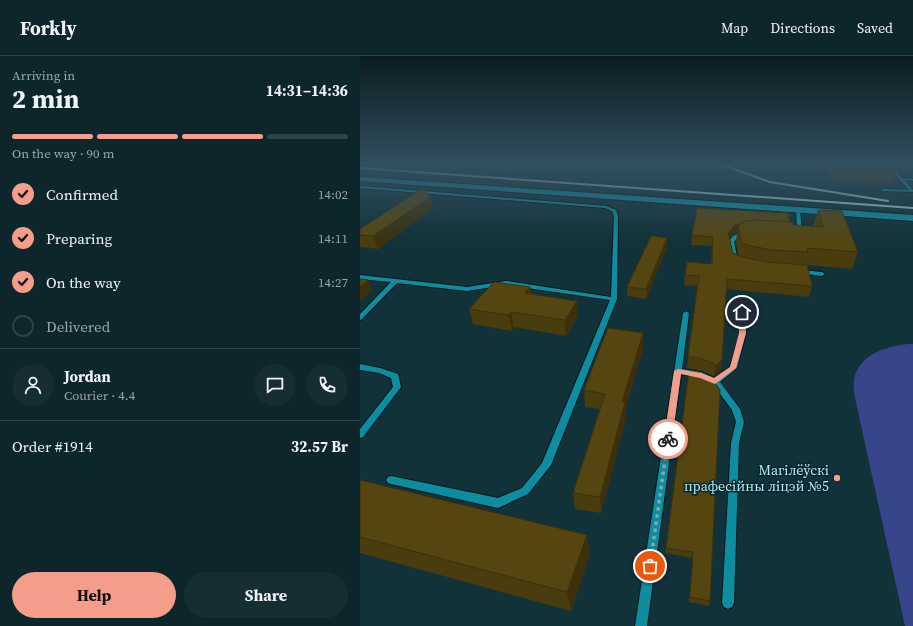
<!DOCTYPE html>
<meta charset="utf-8">
<style>
body{margin:0;font-family:"Source Serif 4",serif;background:#162e33;color:#f1f3f6;height:100vh;display:flex;flex-direction:column;font-size:15px;white-space:nowrap}
*{box-sizing:border-box;margin:0}
p{font-size:13px;color:#9aa5a9}
.icon{flex:none;width:22px;height:22px;fill:none;stroke:currentColor;stroke-width:2;stroke-linecap:round;stroke-linejoin:round}
.map{position:relative;flex:1;overflow:hidden}
.sheet{display:flex;flex-direction:column;background:#0d262b;width:360px}
.sheet>*{flex:none}
.pin{position:absolute;display:grid;place-items:center;width:34px;height:34px;color:#fff;margin:-17px;border:2px solid #fff;border-radius:50%;box-shadow:0 1px 4px #0007}
.courier{position:absolute;display:grid;place-items:center;width:40px;height:40px;margin:-20px;border:3px solid #f49d8b;border-radius:50%;background:#fff;color:#222;box-shadow:0 1px 5px #0007}
.headline em{font-style:normal;font-weight:700}
.headline div{display:flex;flex-direction:column-reverse}
.headline{display:flex;align-items:center;justify-content:space-between;height:68px;padding:0 12px}
h1{font-size:26px;font-weight:700;line-height:30px}
.bar{display:grid;grid-template-columns:repeat(4,1fr);gap:6px 4px;align-content:center;height:48px;padding:0 12px}
.bar i{height:5px;border-radius:3px;background:#2d4347}
.bar .current{background:#f49d8b}
.bar p{grid-column:span 4}
.line{display:flex;align-items:center;gap:10px;padding:0 12px;border-top:1px solid #2d4347}
.line div{flex:1}
.round{display:grid;place-items:center;flex:none;width:42px;height:42px;border-radius:21px;background:#162e33}
ol{padding:0 12px;list-style:none}
li{display:flex;align-items:center;gap:12px;height:44px}
li p{margin-inline-start:auto}
li .icon{padding:4px;border-radius:50%;background:#f49d8b;color:#111;stroke-width:4}
li:last-child{color:#9aa5a9}
li i{width:22px;height:22px;border:2px solid #2d4347;border-radius:50%}
.action{display:flex;gap:8px;margin-top:auto;padding:8px 12px}
.action a{flex:1;height:46px;border-radius:24px;background:#f49d8b;color:#111;font-size:16px;font-weight:700;line-height:46px;text-align:center}
.action a+a{background:#162e33;color:#f1f3f6}
header{display:flex;align-items:center;gap:24px;box-sizing:border-box;height:56px;padding:0 20px;background:#0d262b;border-bottom:1px solid #2d4347}
header strong{font-size:19px}
nav{display:flex;gap:22px;margin-inline-start:auto;font-size:14px}
main{display:flex;flex:1;min-height:0}
.map>svg:first-child{display:block}
</style>
<header>
<strong>Forkly</strong>
<nav><a>Map</a><a>Directions</a><a>Saved</a></nav>
</header>
<main>
<section class="sheet">
<div class="headline"><div><h1>2 min</h1><p>Arriving in</p></div><em>14:31–14:36</em></div>
<div class="bar"><i class="current"></i><i class="current"></i><i class="current"></i><i></i><p>On the way · 90 m</p></div>
<ol>
<li><svg class="icon" aria-label="check" viewBox="0 0 24 24"><path d="M5 12l5 5 9-10"/></svg>Confirmed<p>14:02</p></li>
<li><svg class="icon" aria-label="check" viewBox="0 0 24 24"><path d="M5 12l5 5 9-10"/></svg>Preparing<p>14:11</p></li>
<li><svg class="icon" aria-label="check" viewBox="0 0 24 24"><path d="M5 12l5 5 9-10"/></svg>On the way<p>14:27</p></li>
<li><i></i>Delivered</li>
</ol>
<div class="line" style="height:72px"><a class="round"><svg class="icon" aria-label="person" viewBox="0 0 24 24"><circle cx="12" cy="8" r="4"/><path d="M4 21q1-7 8-7t8 7"/></svg></a><div><b>Jordan</b><p>Courier · 4.4</p></div><a class="round"><svg class="icon" aria-label="chat" viewBox="0 0 24 24"><path d="M4 5h16v11H9l-5 4z"/></svg></a><a class="round"><svg class="icon" aria-label="phone" viewBox="0 0 24 24"><path d="M5 4h4l2 5-3 2q2 4 5 5l2-3 5 2v4C11 20 4 13 5 4z"/></svg></a></div>
<div class="line" style="height:52px"><div>Order #1914</div><b>32.57 Br</b></div>
<div class="action"><a>Help</a><a>Share</a></div>
</section>
<div class="map">
<svg width="553" height="570" viewBox="0 0 553 570">
<rect width="100%" height="100%" fill="#113239"/>
<path fill="#38458a" d="M 548,288 L 553,288 L 553,570 L 545,570 L 495,342 C 494,336 493,329 494,323 C 500,297 526,291 548,288 Z"/>
<g fill="none" stroke-linecap="round" stroke-linejoin="round">
<g stroke="#0a181a" stroke-width="2">
<g id="lane">
<path d="M 525,107 L 529,107 L 542,122 L 553,123 L 553,125 L 545,124 L 553,134 L 553,136 L 522,135 L 521,134 L 523,133 L 549,134 Z"/>
<path d="M 0,130 L 246,150 L 256,154 L 258,160 L 257,243 L 191,409 L 168,438 L 138,452 L 31,428 L 28,427 L 26,424 L 28,421 L 31,420 L 138,442 L 162,432 L 182,407 L 250,244 L 146,229 L 107,235 L 37,227 L 2,263 L 0,264 L 0,258 L 31,226 L 0,223 L 0,219 L 107,231 L 146,225 L 251,241 L 254,160 L 252,155 L 245,152 L 0,132 Z"/>
<path d="M 436,153 L 440,154 L 442,175 L 438,177 L 436,176 L 437,174 Z"/>
<path d="M 379,177 L 385,177 L 387,178 L 378,181 L 374,186 L 378,205 L 375,207 L 372,205 L 368,186 L 373,180 Z"/>
<path d="M 441,214 L 462,216 L 465,218 L 462,220 L 439,217 L 438,216 Z"/>
<path d="M 382,253 L 385,255 L 386,277 L 377,312 L 360,326 L 380,353 L 384,366 L 379,387 L 374,547 L 372,551 L 368,553 L 364,551 L 362,547 L 371,387 L 376,366 L 372,354 L 352,327 L 339,321 L 321,318 L 287,570 L 275,570 L 323,257 L 326,255 L 329,257 L 322,313 L 341,316 L 354,322 L 370,311 L 380,277 L 379,255 Z"/>
<path d="M 0,308 L 20,312 L 38,318 L 41,331 L 3,381 L 0,382 L 0,373 L 33,331 L 31,322 L 19,317 L 0,314 Z"/>
</g>
</g>
<g stroke="#0a181a" stroke-width="2">
<path id="street" d="M 0,121 L 553,159 L 553,165 L 0,125 Z"/>
</g>
<use href="#lane" fill="#0e8ca0" fill-rule="evenodd"/>
<use href="#street" fill="#0e8ca0" fill-rule="evenodd"/>
<g stroke="#a1ced7" stroke-width="2">
<path d="M 357,107 L 410,126 L 528,145"/>
<path d="M 0,112 L 553,152"/>
</g>
</g>
<g fill="#493c0f" fill-rule="evenodd">
<path d="M 463,107 L 532,107 L 537,113 L 532,128 L 500,126 L 497,124 L 496,126 L 471,125 Z"/>
<path d="M 70,141 L 73,152 L 18,193 L 0,191 L 0,173 Z"/>
<path d="M 337,152 L 430,166 L 434,169 L 454,171 L 453,169 L 458,154 L 498,196 L 492,213 L 447,209 L 452,230 L 449,241 L 366,233 L 362,304 L 361,315 L 354,320 L 342,315 L 327,312 L 337,230 L 324,229 L 325,219 L 351,208 L 352,190 L 331,189 L 332,179 ZM 377,177 L 376,186 L 378,200 L 373,197 L 369,183 L 374,178 Z"/>
<path d="M 307,191 L 286,243 L 267,240 L 267,231 Z"/>
<path d="M 170,231 L 172,238 L 218,260 L 206,280 L 154,271 L 152,275 L 113,268 L 109,253 Z"/>
<path d="M 283,277 L 283,292 L 266,351 L 266,363 L 241,457 L 215,453 L 213,437 L 240,353 L 225,351 L 224,334 Z"/>
<path d="M 329,315 L 350,545 L 349,550 L 329,546 L 333,502 L 305,497 Z"/>
<path d="M 0,424 L 230,499 L 211,555 L 0,497 Z"/>
</g>
<g fill="#3c310c">
<path d="M 70,141 L 73,152 L 18,193 L 13,180 Z"/>
<path d="M 391,165 L 378,170 L 377,177 L 374,178 L 367,186 L 368,177 L 375,169 Z"/>
<path d="M 307,182 L 307,191 L 286,243 L 286,233 Z"/>
<path d="M 8,224 L 12,234 L 0,245 L 0,231 Z"/>
<path d="M 170,231 L 173,246 L 165,237 Z"/>
<path d="M 217,245 L 218,260 L 206,280 L 205,264 Z"/>
<path d="M 151,256 L 154,271 L 152,275 L 148,259 Z"/>
<path d="M 283,277 L 283,292 L 266,351 L 266,363 L 241,457 L 240,441 L 262,346 Z"/>
<path d="M 362,304 L 361,315 L 354,320 L 356,309 Z"/>
<path d="M 227,479 L 230,499 L 211,555 L 207,536 Z"/>
</g>
<g fill="#554611" stroke="#3c310c">
<path d="M 473,107 L 498,107 L 500,111 L 475,110 Z"/>
<path d="M 498,107 L 532,107 L 537,113 L 504,112 Z"/>
<path d="M 63,132 L 70,141 L 13,180 L 0,179 L 0,173 Z"/>
<path d="M 337,152 L 428,157 L 430,166 L 391,165 L 385,165 L 384,167 L 375,169 L 368,177 L 373,197 L 382,201 L 406,206 L 447,209 L 452,230 L 367,223 L 362,304 L 356,309 L 343,303 L 328,300 L 339,220 L 325,219 L 327,206 L 352,208 L 353,181 L 332,179 Z"/>
<path d="M 458,154 L 482,155 L 498,196 L 447,192 L 448,196 L 412,194 L 391,190 L 382,187 L 378,170 L 385,165 L 396,164 L 433,166 L 434,169 L 463,171 Z"/>
<path d="M 291,180 L 307,182 L 286,233 L 267,231 Z"/>
<path d="M 0,223 L 8,224 L 0,231 Z"/>
<path d="M 134,226 L 170,231 L 165,237 L 217,245 L 205,264 L 151,256 L 148,259 L 109,253 Z"/>
<path d="M 248,272 L 283,277 L 262,346 L 265,346 L 240,441 L 213,437 L 245,338 L 224,334 Z"/>
<path d="M 329,315 L 339,317 L 352,323 L 360,334 L 350,545 L 330,541 L 333,496 L 306,492 Z"/>
<path d="M 0,424 L 227,479 L 207,536 L 0,481 Z"/>
</g>
<linearGradient id="sky" x2="0" y2="1"><stop stop-color="#091c1f"/><stop offset="0.58" stop-color="#324f5f"/><stop offset="1" stop-color="#324f5f" stop-opacity="0"/></linearGradient>
<rect width="553" height="186" fill="url(#sky)"/>
<path fill="#f49d8b" d="M 380,254 L 385,256 L 386,277 L 376,312 L 355,328 L 340,322 L 321,318 L 312,383 L 308,386 L 305,385 L 304,383 L 314,315 L 318,313 L 341,317 L 354,322 L 370,311 L 379,277 Z"/>
<g fill="none" stroke-linecap="round" stroke-linejoin="round">
<path stroke="#7ea8b1" stroke-width="4" stroke-dasharray="0 7.2" d="M 290,510 L 308,383"/>
</g>
<circle fill="#f49d8b" stroke="#05282e" stroke-width="1.5" cx="477" cy="422" r="4"/>
<g text-anchor="middle" dominant-baseline="central" stroke-width="3" stroke-linejoin="round" paint-order="stroke">
<g font-size="14" fill="#b9e8f2" stroke="#05282e" text-anchor="end">
<text x="469" y="414">Магілёўскі<tspan x="469" dy="16">прафесійны ліцэй №5</tspan></text>
</g>
</g>
</svg>
<div class="pin" style="left:290px;top:510px;background:#ea580c"><svg class="icon" aria-label="bag" viewBox="0 0 24 24"><path d="M5 8h14l-1 12H6zM9 8a3 3 0 0 1 6 0"/></svg></div>
<div class="pin" style="left:382px;top:256px;background:#1f2937"><svg class="icon" aria-label="home" viewBox="0 0 24 24"><path d="M3 11l9-7 9 7M6 9v11h12V9"/></svg></div>
<div class="courier" style="left:308px;top:383px"><svg class="icon" aria-label="bike" viewBox="0 0 24 24"><circle cx="6" cy="16" r="4"/><circle cx="18" cy="16" r="4"/><path d="M6 16l4-8h5l3 8M10 8l3 8H6M13 5h3"/></svg></div>
</div>
</main>
